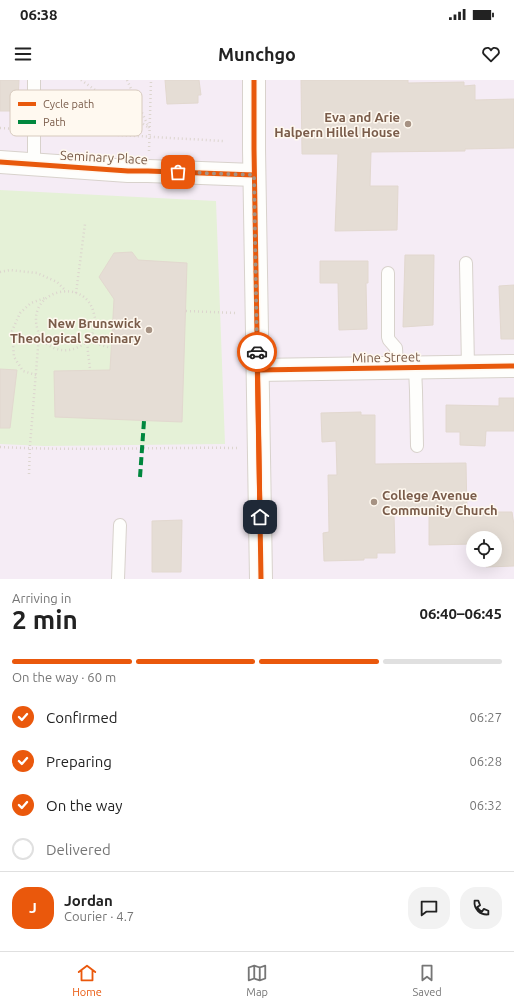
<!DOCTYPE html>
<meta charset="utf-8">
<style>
body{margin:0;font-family:Ubuntu,sans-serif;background:#f2f2f2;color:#222;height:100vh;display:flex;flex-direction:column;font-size:15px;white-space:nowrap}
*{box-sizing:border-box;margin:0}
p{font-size:13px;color:#767676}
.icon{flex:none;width:22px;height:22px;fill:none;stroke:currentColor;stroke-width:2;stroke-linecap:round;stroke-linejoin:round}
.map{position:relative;height:499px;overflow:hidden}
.panel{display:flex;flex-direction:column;background:#fff;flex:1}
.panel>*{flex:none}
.controls{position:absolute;left:466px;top:451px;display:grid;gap:8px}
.controls a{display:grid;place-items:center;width:36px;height:36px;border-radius:50%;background:#fff;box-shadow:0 4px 16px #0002;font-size:20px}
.pin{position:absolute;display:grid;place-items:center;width:34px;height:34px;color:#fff;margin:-17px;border-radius:8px;box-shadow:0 2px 6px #0006}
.courier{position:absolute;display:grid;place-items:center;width:40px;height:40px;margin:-20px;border:3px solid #ea580c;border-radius:50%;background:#fff;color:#222;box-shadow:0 1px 5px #0007}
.headline em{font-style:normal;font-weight:700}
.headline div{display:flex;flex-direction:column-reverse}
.headline{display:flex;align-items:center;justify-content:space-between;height:68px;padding:0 12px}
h1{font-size:26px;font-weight:700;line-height:30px}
.bar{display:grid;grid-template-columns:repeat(4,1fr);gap:6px 4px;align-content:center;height:48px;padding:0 12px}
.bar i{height:5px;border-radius:3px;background:#e0e0e0}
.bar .active{background:#ea580c}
.bar p{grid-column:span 4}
.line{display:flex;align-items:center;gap:10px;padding:0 12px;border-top:1px solid #e0e0e0}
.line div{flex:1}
.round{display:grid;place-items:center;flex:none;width:42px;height:42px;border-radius:16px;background:#f2f2f2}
ol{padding:0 12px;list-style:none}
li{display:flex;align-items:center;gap:12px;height:44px}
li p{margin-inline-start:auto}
li .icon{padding:4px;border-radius:50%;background:#ea580c;color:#fff;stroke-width:4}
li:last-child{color:#767676}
li i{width:22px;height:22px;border:2px solid #e0e0e0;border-radius:50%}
.status{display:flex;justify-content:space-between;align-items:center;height:28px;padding:0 20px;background:#fff;direction:ltr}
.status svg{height:11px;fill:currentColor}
header{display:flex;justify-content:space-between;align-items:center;height:52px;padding:0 12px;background:#fff;font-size:18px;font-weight:700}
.dock{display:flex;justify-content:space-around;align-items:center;height:56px;border-top:1px solid #e0e0e0;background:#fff;font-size:11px;color:#767676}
.dock a{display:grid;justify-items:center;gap:2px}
.dock .active{color:#ea580c}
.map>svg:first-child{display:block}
</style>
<div class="status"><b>06:38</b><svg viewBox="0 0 49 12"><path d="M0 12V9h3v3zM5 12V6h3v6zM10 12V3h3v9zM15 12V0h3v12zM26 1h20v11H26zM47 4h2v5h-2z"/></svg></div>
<header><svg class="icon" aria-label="menu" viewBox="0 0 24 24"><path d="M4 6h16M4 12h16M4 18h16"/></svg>Munchgo<svg class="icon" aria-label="heart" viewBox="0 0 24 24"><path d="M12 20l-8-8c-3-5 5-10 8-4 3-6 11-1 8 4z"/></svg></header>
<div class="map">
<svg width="514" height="499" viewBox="0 0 514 499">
<rect width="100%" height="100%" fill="#f8f5ee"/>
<path fill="#f5ecf5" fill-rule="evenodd" d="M 0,0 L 514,0 L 514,499 L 0,499 ZM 473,458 L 495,458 L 495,480 L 473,480 Z"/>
<path fill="#e5f1d7" d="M 0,110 L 216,121 L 225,364 L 44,366 L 0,364 Z"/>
<g fill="#e5ddd5" stroke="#e2d8cf">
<path d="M 0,0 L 19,0 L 18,21 L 15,20 L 15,31 L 0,31 Z"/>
<path d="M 165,0 L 199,0 L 201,15 L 198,15 L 198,23 L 167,24 Z"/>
<path d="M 301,0 L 408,0 L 408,3 L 464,2 L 464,6 L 475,5 L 475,20 L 514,19 L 514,68 L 465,69 L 465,71 L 371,72 L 370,106 L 398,106 L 397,150 L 335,151 L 338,74 L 302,74 Z"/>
<path d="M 132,172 L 138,180 L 187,183 L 182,342 L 55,337 L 54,291 L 110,290 L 114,219 L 99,197 L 114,173 Z"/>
<path d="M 405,175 L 434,175 L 433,245 L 403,247 Z"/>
<path d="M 320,181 L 368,181 L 368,203 L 366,203 L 367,249 L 339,250 L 338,203 L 320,203 Z"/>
<path d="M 514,205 L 514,259 L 501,259 L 499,206 Z"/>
<path d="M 0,289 L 17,290 L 10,348 L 0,348 Z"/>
<path d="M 499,318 L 514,318 L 514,351 L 486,351 L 485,366 L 460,365 L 460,352 L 446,352 L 446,325 L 499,326 Z"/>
<path d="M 361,332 L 361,335 L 375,335 L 375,384 L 466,383 L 467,432 L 512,432 L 514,445 L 514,486 L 486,487 L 486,480 L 495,480 L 495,458 L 473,458 L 473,464 L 429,465 L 429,434 L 394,434 L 395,473 L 377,473 L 377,478 L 364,478 L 364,480 L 324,481 L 323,453 L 329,452 L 328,395 L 337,395 L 336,361 L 322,362 L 321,333 Z"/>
<path d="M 182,440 L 181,492 L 152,492 L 152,441 Z"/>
</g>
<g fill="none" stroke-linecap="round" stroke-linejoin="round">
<g stroke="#d8d2cc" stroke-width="14">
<g id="lane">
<path d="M 34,0 L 34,85"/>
<path d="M 466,183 L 468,287"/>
<path d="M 388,193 L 388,257 L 389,260 L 396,268 L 397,288"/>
<path d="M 415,288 L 416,311 L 417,366"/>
<path d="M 118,499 L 120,445"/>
</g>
</g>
<g stroke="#d8d2cc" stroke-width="24">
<g id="street">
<path d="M 254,0 L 254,69 L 261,499"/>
<path d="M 0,82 L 128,91 L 148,91 L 254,95"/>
<path d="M 258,290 L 514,286"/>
</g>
</g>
<g stroke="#dcd5ce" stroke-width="2.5" stroke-dasharray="1 3" stroke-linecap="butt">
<path d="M 81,0 L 149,48"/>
<path d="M 127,0 L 149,48"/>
<path d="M 0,48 L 19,49"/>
<path d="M 50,51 L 223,61"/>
<path d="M 149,71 L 151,0"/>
<path d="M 0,192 L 10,190 L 37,193 L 57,202 L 66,211"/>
<path d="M 76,213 L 85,144"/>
<path d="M 186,231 L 236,233"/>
<path d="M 88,261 C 77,269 67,273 54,268 C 47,265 40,259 38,251 C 24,210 86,195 94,234 C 96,240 95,247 93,252 C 92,255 89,257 88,260 C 86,265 90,284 90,290"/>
<path d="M 88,261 L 111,268"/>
<path d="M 36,295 L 23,291 L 14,277 L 12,251 L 20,233 L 31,223 L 45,218"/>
<path d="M 0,367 C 79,371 159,367 238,368"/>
<path d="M 29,394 L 30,365 L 39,255"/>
</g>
<use href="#lane" stroke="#fefefc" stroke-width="12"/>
<use href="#street" stroke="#fefefc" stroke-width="22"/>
<path stroke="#00873e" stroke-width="4" stroke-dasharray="8 4" stroke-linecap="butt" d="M 140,397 L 144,341"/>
<g stroke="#fff9f0" stroke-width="8">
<g id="cycleway">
<path d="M 254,0 L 254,69 L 261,499"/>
<path d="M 0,82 L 128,91 L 148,91 L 254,95"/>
<path d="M 258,290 L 514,286"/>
</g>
</g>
<use href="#cycleway" stroke="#e8590c" stroke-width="5"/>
</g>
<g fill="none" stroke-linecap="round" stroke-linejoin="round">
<path stroke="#a69283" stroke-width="4" stroke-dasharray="0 7.2" d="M 178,92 L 254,95 L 257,272"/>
<path stroke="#ea580c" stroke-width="5" d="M 257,272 L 260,437"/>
</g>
<g fill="#a69283" stroke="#fff9f0" stroke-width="1.5">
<circle cx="408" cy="44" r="4"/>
<circle cx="149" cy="250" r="4"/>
<circle cx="374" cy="422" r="4"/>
</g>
<g text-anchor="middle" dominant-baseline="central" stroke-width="3" stroke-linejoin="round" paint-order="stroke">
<g font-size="13" font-weight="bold" fill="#7a5c4a" stroke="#fff9f0" text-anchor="end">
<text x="400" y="37">Eva and Arie<tspan x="400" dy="15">Halpern Hillel House</tspan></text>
<text x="141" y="243">New Brunswick<tspan x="141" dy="15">Theological Seminary</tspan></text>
<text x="382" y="415" text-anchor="start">College Avenue<tspan x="382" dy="15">Community Church</tspan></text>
</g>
<g font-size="13" fill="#7a5c4a" stroke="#fff9f0">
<text transform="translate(104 77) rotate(3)">Seminary Place</text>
<text transform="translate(386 277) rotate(-1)">Mine Street</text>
</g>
</g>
<rect x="10" y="10" width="132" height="46" rx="6" fill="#fff9f0" stroke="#d7cabe" stroke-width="1"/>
<rect x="18" y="22" width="18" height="4" fill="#e8590c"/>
<rect x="18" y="40" width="18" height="4" fill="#00873e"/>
<g font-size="11" fill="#7a5c4a">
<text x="43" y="28">Cycle path</text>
<text x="43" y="46">Path</text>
</g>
</svg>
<div class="controls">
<a><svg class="icon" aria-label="locate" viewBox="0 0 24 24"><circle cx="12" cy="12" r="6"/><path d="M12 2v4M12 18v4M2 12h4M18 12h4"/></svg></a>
</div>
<div class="pin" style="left:178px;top:92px;background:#ea580c"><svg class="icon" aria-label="bag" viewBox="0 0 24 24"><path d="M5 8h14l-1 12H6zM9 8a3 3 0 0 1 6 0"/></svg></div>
<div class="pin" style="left:260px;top:437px;background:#1f2937"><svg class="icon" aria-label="home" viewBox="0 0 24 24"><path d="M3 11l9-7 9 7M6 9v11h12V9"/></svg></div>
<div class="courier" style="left:257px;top:272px"><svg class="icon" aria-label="car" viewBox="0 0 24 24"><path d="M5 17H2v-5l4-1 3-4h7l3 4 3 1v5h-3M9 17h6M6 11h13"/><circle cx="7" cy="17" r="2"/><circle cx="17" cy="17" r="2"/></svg></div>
</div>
<section class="panel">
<div class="headline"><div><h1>2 min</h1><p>Arriving in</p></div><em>06:40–06:45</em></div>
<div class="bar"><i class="active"></i><i class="active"></i><i class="active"></i><i></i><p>On the way · 60 m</p></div>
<ol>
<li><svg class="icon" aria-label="check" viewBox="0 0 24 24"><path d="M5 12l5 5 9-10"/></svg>Confirmed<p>06:27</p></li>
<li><svg class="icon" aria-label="check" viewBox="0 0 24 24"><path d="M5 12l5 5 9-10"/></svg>Preparing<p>06:28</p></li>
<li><svg class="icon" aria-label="check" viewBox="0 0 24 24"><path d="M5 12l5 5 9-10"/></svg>On the way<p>06:32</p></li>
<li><i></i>Delivered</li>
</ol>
<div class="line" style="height:72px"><b class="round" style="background:#ea580c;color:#fff">J</b><div><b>Jordan</b><p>Courier · 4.7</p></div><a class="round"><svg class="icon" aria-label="chat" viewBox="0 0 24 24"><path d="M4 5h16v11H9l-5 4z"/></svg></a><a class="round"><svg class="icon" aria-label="phone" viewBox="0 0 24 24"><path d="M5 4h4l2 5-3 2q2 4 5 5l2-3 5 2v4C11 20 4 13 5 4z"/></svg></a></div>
</section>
<nav class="dock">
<a class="active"><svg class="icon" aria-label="home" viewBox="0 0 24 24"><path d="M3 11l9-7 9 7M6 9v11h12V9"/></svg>Home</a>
<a><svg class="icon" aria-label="map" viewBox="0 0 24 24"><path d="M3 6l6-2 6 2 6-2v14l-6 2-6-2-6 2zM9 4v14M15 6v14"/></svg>Map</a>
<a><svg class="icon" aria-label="saved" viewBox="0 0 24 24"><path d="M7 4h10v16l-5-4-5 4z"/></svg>Saved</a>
</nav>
